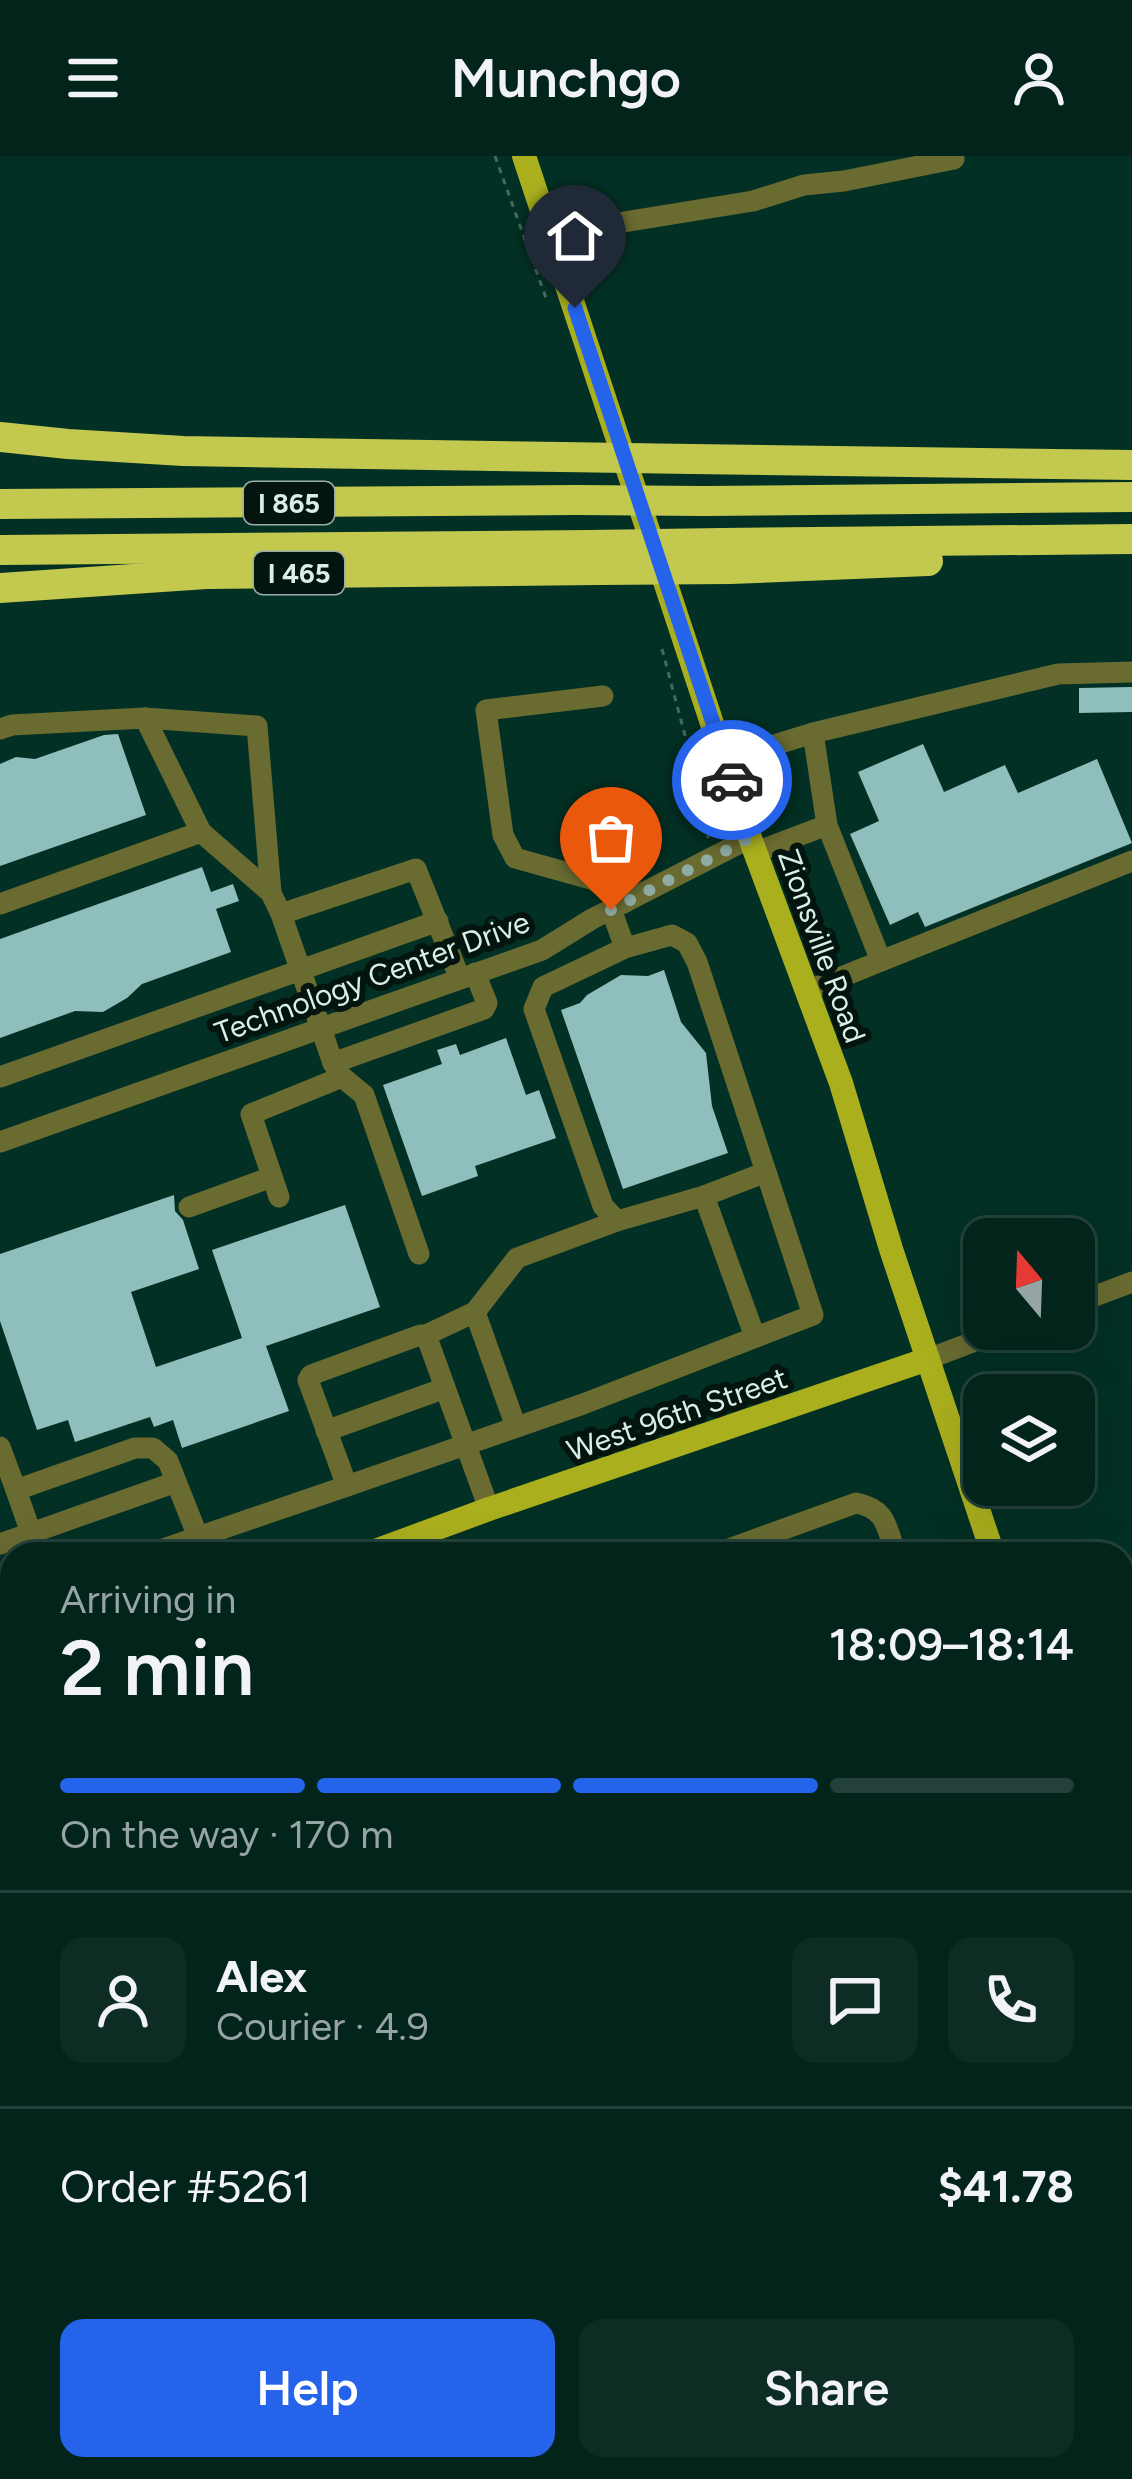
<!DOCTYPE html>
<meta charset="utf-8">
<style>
body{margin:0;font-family:Figtree,sans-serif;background:#0c2c24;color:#f1f3f6;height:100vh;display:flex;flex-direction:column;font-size:45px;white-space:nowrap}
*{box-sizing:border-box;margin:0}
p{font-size:39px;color:#96a4a3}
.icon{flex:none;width:66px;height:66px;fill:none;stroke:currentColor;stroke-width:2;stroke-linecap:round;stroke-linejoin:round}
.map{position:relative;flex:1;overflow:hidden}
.sheet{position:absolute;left:0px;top:1386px;width:1134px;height:939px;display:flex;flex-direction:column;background:#02241b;border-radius:36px 36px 0 0;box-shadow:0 12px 48px #0002,0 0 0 3px #23413a}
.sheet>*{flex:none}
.needle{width:78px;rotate:341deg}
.tools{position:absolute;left:963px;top:1062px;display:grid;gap:24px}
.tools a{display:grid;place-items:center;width:132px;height:132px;border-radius:24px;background:#02241b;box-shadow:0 12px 48px #0002,0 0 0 3px #23413a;font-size:60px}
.pin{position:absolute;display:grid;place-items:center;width:102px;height:102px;color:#fff;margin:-123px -51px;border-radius:50% 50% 50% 0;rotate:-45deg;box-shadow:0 0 12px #0007}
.pin .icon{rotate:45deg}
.courier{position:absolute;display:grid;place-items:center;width:120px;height:120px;margin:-60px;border:9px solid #2563eb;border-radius:50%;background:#fff;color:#222;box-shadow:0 3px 15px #0007}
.headline em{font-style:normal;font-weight:600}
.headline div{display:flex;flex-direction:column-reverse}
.headline{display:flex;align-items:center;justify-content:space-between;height:204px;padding:0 60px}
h1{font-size:78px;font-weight:600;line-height:90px}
.bar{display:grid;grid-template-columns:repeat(4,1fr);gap:18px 12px;align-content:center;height:144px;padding:0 60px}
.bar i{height:15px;border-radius:9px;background:#23413a}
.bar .active{background:#2563eb}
.bar p{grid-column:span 4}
.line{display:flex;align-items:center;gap:30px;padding:0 60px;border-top:3px solid #23413a}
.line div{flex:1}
.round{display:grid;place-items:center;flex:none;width:126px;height:126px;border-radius:24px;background:#0c2c24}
.cta{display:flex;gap:24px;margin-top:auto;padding:24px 60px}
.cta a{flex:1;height:138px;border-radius:24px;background:#2563eb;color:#fff;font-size:48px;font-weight:600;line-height:138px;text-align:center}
.cta a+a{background:#0c2c24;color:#f1f3f6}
header{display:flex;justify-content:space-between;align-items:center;height:156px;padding:0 60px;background:#02241b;font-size:54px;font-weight:600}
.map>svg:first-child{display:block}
</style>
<header><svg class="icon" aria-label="menu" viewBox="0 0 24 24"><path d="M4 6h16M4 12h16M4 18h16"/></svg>Munchgo<svg class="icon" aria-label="person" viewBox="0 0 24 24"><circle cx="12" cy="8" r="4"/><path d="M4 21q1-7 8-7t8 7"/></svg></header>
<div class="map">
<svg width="1132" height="2323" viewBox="0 0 1132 2323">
<rect width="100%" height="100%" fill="#033024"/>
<g fill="#030f16">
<path d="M 1122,2075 L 1132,2080 L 1132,2204 L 1122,2207 Z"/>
<path d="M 763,2313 L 856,2313 L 856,2323 L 767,2323 Z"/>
</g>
<g fill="#8fbfbc">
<path d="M 1132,531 L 1132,556 L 1079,557 L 1079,532 Z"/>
<path d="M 118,578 L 146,659 L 0,710 L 0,608 L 16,601 L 35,603 L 104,579 Z"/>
<path d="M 923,588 L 944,636 L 1005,609 L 1018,637 L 1097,603 L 1132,687 L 925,771 L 918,756 L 890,769 L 850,678 L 879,665 L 858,616 Z"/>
<path d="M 202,711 L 211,736 L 233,728 L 239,745 L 216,753 L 231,796 L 142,828 L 127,842 L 103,856 L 75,855 L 0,882 L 0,783 Z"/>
<path d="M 664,814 L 681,866 L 706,897 L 712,950 L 728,997 L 623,1033 L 561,854 L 580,847 L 587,839 L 621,819 L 648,820 Z"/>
<path d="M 506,882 L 526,939 L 539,934 L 556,982 L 475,1010 L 478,1020 L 422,1040 L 383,929 L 442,908 L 437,894 L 456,888 L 460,899 Z"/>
<path d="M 174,1039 L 175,1055 L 183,1064 L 199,1113 L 131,1136 L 156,1211 L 242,1182 L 212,1094 L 345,1049 L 380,1151 L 266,1190 L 289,1255 L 182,1292 L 173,1264 L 154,1271 L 150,1261 L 75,1286 L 68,1264 L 37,1274 L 0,1165 L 0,1098 Z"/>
</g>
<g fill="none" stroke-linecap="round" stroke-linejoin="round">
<g stroke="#446a5f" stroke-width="3" stroke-dasharray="6 6" stroke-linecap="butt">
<path d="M 495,0 L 546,142"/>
<path d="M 662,493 L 695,617 L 708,682"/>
<path d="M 891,2313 L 897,2323"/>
<path d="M 703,2323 L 706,2313"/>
</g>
<g stroke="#696b31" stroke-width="21">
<path d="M 550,78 L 753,45 L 804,29 L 844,25 L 954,3"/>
<path d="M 603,540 L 486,554 L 503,679 L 515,702 L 594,724 L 624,747"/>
<path d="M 145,562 L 257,570 L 271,737"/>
<path d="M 0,573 L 12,569 L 145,562 L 201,676 L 271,737 L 281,758 L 333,907 L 342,921 L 364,939 L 419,1098"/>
<path d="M 813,577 L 1058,518 L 1132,516"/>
<path d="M 725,604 L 813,577 L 827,669 L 881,805 L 807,835"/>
<path d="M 756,696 L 827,669"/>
<path d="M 0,748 L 201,676"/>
<path d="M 611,753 L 625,792 L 543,831 L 534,853 L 603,1050 L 617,1065 L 704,1040 L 766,1016 L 697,806 L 687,787 L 672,779 L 625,792"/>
<path d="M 281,758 L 416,713 L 460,823"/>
<path d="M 881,805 L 1132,705"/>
<path d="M 333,907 L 484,853 L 487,847 L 475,817"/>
<path d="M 0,921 L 438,765"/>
<path d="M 0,986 L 542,794 L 592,763 L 750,682"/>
<path d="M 704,1040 L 755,1181"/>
<path d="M 279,1041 L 251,958 L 342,921"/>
<path d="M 189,1051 L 272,1021"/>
<path d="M 1074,1148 L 1132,1126"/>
<path d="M 475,1156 L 516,1271"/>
<path d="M 426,1179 L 475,1156 L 517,1102 L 617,1065"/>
<path d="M 928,1203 L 1007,1173"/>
<path d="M 326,1275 L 445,1232"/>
<path d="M 0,1291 L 16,1334 L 135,1292 L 153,1292 L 168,1305 L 198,1381 L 347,1330 L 308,1224 L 311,1219 L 420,1179 L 426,1179 L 489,1353"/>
<path d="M 347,1330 L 583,1248 L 813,1159 L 766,1016"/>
<path d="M 16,1334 L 31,1377"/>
<path d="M 0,1388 L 176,1326"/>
<path d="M 149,1398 L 198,1381 L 205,1398"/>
<path d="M 715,1398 L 856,1347 C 887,1353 886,1371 896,1398"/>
<path d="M 0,1450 L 12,1446"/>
<path d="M 0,1663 L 12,1658"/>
<path d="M 0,1725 L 12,1756"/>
<path d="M 0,1792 L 12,1796"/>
<path d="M 0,1847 L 12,1848"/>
<path d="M 0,2082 L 12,2092"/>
<path d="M 0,2112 L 12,2122"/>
<path d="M 923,2313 L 936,2323"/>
<path d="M 563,2323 L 572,2313"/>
<path d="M 605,2323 L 610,2313"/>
<path d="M 974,2323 C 987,2311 1003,2311 1016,2323"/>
</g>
<g stroke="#aaaf1e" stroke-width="24">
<path d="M 524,0 L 750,682 L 841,927 L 891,1093 L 993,1398"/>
<path d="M 367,1398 L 489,1353 L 928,1203"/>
<path d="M 0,1533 L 12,1529"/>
<path d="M 1122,1794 L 1132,1823"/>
</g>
<g stroke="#c3c84e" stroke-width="30">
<path d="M 0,281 L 68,288 L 183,295 L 561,301"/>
<path d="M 692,303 L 1132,309"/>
<path d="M 704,345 L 1132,341"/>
<path d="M 0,348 L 577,344"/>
<path d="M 722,387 L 1132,383"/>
<path d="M 0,394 L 590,389"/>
<path d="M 730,413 L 928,405"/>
<path d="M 0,432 L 206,418 L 599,414"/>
</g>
<g stroke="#c3c84e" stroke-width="30">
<path d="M 561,301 L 692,303"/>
<path d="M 577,344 L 704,345"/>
<path d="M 590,389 L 722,387"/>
<path d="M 599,414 L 730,413"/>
</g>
</g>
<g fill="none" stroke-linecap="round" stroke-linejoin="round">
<path stroke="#8eaca3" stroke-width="12" stroke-dasharray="0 21.6" d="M 611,754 L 750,682 L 732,624"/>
<path stroke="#2563eb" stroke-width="15" d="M 575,152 L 732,624"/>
</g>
<g text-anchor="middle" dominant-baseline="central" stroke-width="12" stroke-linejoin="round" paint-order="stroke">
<g fill="#04140f" stroke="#99ada6" stroke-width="3">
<rect x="244" y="326" width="90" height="42" rx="9"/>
<rect x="254" y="396" width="90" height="42" rx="9"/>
</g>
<g font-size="27" font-weight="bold" fill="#d9efe7">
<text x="289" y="347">I 865</text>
<text x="299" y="417">I 465</text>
</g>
<g font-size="30" fill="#d9efe7" stroke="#04140f">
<text transform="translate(822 790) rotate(70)">Zionsville Road</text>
<text transform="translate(372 821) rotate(-20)">Technology Center Drive</text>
<text transform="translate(677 1258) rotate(-19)">West 96th Street</text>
</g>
</g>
</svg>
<div class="tools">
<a><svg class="needle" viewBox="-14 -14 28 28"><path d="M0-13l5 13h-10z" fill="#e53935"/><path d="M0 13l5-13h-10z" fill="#96a4a3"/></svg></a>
<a><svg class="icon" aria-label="layers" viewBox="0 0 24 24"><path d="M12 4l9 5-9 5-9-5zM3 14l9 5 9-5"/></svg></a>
</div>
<div class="pin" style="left:611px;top:754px;background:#ea580c"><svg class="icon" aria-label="bag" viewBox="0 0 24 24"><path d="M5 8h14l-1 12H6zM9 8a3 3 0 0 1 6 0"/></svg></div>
<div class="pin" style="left:575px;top:152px;background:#1f2937"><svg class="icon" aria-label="home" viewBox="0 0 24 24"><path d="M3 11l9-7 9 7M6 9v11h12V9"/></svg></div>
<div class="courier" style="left:732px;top:624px"><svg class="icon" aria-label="car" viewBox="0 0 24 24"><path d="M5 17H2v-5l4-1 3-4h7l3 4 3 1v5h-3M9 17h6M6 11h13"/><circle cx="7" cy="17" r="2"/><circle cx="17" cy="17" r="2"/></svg></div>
<section class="sheet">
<div class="headline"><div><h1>2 min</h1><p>Arriving in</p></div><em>18:09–18:14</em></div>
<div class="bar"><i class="active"></i><i class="active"></i><i class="active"></i><i></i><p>On the way · 170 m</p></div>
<div class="line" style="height:216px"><a class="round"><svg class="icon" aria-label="person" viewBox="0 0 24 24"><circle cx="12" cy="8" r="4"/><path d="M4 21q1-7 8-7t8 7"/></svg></a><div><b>Alex</b><p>Courier · 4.9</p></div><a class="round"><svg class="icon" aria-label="chat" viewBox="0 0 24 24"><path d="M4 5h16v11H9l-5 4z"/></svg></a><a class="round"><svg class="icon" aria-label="phone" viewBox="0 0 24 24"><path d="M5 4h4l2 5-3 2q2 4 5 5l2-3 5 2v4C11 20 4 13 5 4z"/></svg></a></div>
<div class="line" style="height:156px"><div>Order #5261</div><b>$41.78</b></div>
<div class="cta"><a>Help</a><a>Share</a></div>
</section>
</div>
